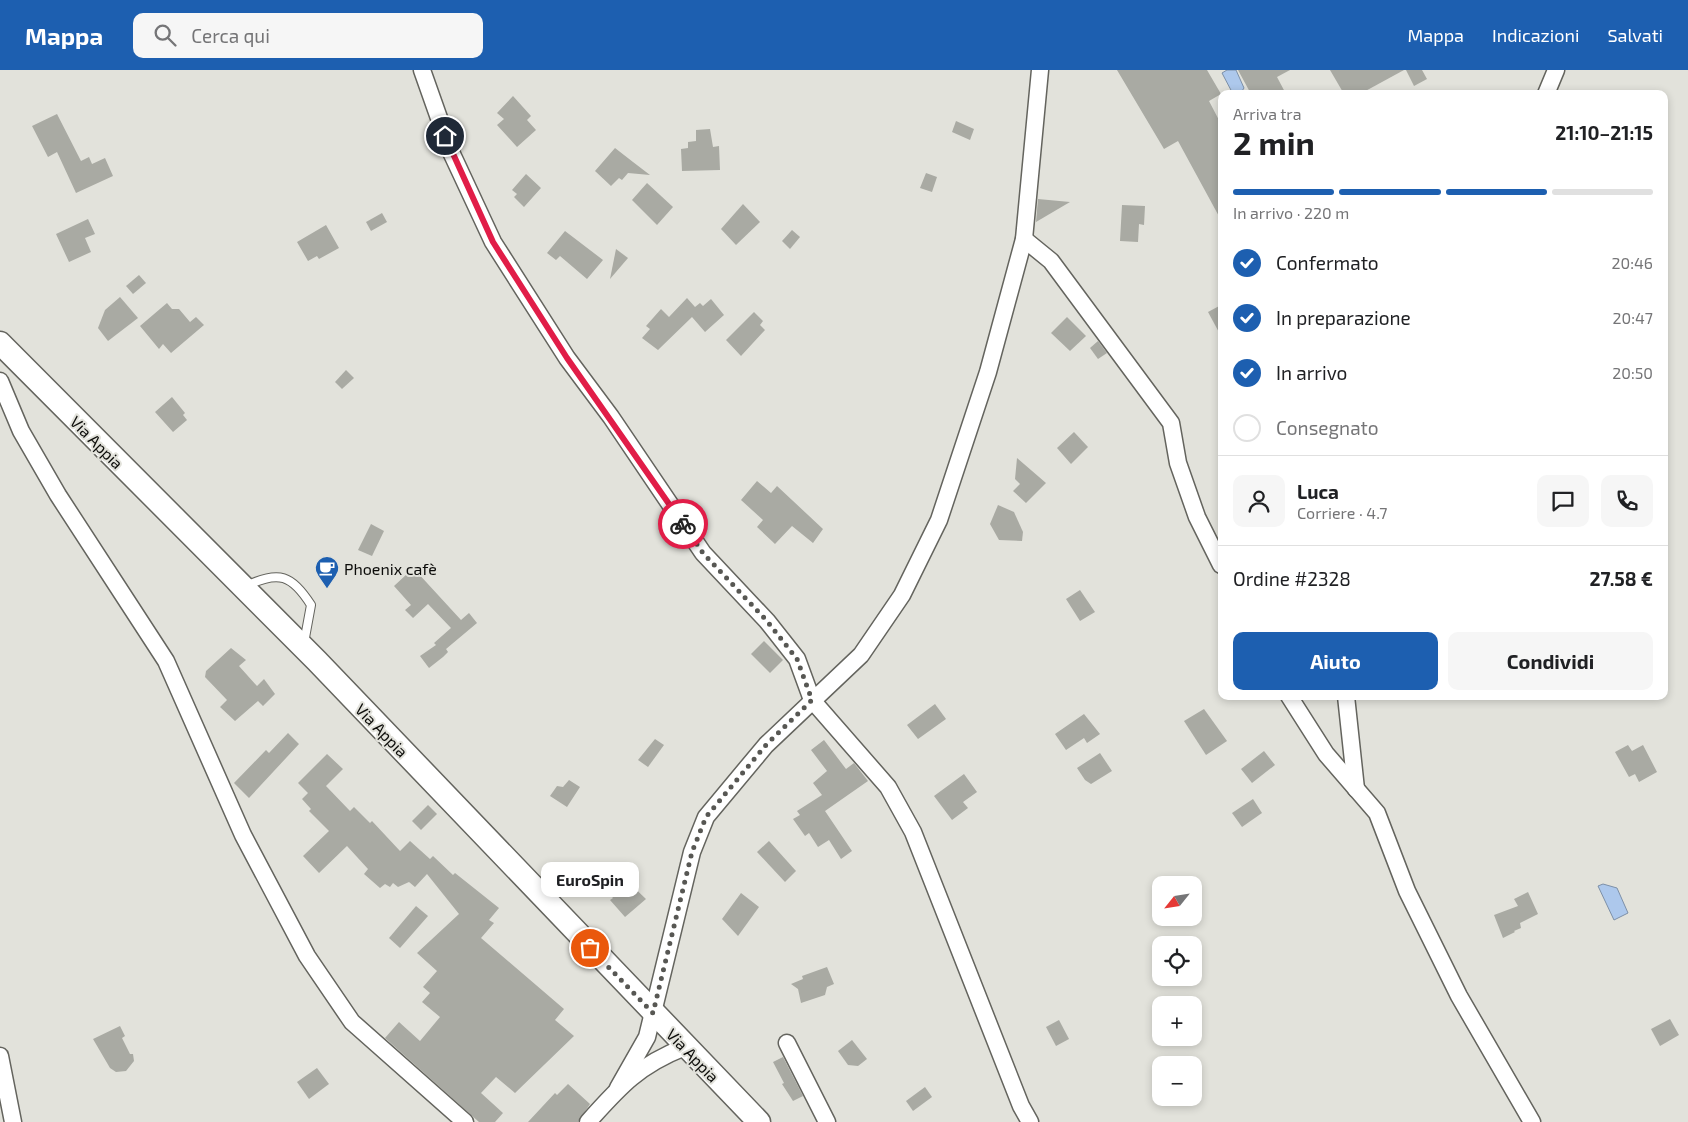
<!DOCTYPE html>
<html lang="it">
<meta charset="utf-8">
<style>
body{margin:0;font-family:"Exo 2",sans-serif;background:#f6f6f6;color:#202124;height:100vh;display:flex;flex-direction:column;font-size:19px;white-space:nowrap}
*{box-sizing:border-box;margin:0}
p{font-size:16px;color:#757577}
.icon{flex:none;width:28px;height:28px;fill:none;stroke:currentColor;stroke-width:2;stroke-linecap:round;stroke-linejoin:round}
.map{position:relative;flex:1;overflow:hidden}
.details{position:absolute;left:1218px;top:20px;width:450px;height:610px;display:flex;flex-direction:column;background:#fff;border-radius:10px;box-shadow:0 2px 8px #0003}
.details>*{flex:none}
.needle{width:32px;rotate:240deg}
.tools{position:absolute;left:1152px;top:806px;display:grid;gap:10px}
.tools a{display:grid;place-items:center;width:50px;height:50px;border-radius:10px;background:#fff;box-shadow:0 2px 8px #0003;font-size:25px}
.pin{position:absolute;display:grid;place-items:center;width:42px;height:42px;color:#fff;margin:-21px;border:2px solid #fff;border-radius:50%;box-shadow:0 1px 5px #0007}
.courier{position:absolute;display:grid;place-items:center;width:50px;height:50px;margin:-25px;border:4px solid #e11d48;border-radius:50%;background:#fff;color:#222;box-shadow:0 1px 6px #0007}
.bubble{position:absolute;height:35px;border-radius:10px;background:#fff;box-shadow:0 2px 8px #0003;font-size:16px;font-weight:700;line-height:35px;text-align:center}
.headline em{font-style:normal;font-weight:700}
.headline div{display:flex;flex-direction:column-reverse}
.headline{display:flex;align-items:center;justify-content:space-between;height:85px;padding:0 15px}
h1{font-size:32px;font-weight:700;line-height:38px}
.bar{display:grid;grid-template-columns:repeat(4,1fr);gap:8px 5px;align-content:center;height:60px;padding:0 15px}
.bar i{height:6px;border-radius:4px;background:#e0e0e0}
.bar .current{background:#1d5fb0}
.bar p{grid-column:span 4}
.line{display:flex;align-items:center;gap:12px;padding:0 15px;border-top:1px solid #e0e0e0}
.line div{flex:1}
.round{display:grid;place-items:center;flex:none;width:52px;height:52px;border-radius:10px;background:#f6f6f6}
ol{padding:0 15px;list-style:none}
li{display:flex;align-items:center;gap:15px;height:55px}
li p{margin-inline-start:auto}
li .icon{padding:5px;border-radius:50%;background:#1d5fb0;color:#fff;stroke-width:4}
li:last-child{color:#757577}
li i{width:28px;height:28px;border:2px solid #e0e0e0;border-radius:50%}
.primary-button{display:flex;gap:10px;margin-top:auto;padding:10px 15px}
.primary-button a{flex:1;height:58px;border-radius:10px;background:#1d5fb0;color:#fff;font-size:20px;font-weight:700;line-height:58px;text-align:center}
.primary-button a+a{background:#f6f6f6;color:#202124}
header{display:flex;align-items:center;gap:30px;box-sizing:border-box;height:70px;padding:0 25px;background:#1d5fb0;color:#fff}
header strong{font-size:24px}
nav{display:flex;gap:28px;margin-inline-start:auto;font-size:18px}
.search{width:350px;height:45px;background:#f6f6f6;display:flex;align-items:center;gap:12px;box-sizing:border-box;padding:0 18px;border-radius:10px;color:#757577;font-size:19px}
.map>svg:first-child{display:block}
</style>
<header>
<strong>Mappa</strong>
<div class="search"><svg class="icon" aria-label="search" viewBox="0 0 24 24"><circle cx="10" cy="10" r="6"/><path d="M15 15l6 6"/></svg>Cerca qui</div>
<nav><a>Mappa</a><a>Indicazioni</a><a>Salvati</a></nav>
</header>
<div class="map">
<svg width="1688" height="1052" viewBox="0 0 1688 1052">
<rect width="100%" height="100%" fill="#e2e2db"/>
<g fill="#adc8ec" stroke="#7d90a8">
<path d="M 1227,0 L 1236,0 L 1244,18 L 1240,24 L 1233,24 L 1222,3 Z"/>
<path d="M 1603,814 L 1617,818 L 1628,843 L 1614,850 L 1598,816 Z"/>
</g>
<g fill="#a9aaa3">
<path d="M 1117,0 L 1207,0 L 1221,24 L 1209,31 L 1221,54 L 1221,150 L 1178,71 L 1164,79 Z"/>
<path d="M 1238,0 L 1290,0 L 1277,7 L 1286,24 L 1251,24 Z"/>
<path d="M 1330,0 L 1404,0 L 1360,24 L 1344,24 Z"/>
<path d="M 1406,0 L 1422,0 L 1427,9 L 1414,16 Z"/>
<path d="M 513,26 L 531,46 L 527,50 L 536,60 L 517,77 L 497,55 L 504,49 L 497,43 Z"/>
<path d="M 57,44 L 81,91 L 89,87 L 92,94 L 105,88 L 113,106 L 76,123 L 57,82 L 48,87 L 32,56 Z"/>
<path d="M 956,51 L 974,59 L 970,70 L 952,62 Z"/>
<path d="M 710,59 L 713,77 L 719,76 L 720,100 L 682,101 L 681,79 L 688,78 L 688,72 L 696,71 L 696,60 Z"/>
<path d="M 615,78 L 633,92 L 650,105 L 628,103 L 622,110 L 619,108 L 611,116 L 595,101 Z"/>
<path d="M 926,103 L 937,107 L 932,122 L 920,118 Z"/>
<path d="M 526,104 L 541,118 L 524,137 L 514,127 L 517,124 L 512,120 Z"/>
<path d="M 647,113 L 673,137 L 657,155 L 632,130 Z"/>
<path d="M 1038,129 L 1070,132 L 1036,152 Z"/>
<path d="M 743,134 L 760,152 L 736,175 L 721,159 Z"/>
<path d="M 1122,135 L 1145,136 L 1144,155 L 1139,154 L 1138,172 L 1120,171 Z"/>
<path d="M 382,143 L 387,152 L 371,161 L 366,152 Z"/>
<path d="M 88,149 L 95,164 L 85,168 L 91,182 L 69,192 L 56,164 Z"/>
<path d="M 326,155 L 339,178 L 319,189 L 317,186 L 308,191 L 297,172 Z"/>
<path d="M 792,160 L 800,167 L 790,179 L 782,171 Z"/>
<path d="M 565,161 L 603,190 L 587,209 L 560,186 L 556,190 L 547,183 Z"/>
<path d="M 616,179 L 628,188 L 610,209 Z"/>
<path d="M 139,205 L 146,213 L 133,224 L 126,216 Z"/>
<path d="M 120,227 L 138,248 L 108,271 L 98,258 L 105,240 Z"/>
<path d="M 687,228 L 695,237 L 700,233 L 703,236 L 711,229 L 724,245 L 705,262 L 692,247 L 658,280 L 642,268 L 650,259 L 646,256 L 661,239 L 669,247 Z"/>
<path d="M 167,233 L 172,239 L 179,239 L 190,252 L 196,247 L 204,255 L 171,283 L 163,274 L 159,279 L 140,256 Z"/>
<path d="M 1221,235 L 1221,266 L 1208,242 Z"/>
<path d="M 754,242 L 763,251 L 760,255 L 765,260 L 741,286 L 726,270 Z"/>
<path d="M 1067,247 L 1086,266 L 1070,281 L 1051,263 Z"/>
<path d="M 1098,271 L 1107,283 L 1098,289 L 1090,278 Z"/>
<path d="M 346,300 L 354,308 L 342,319 L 335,312 Z"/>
<path d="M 172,327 L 185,343 L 183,345 L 187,350 L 173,362 L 155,342 Z"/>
<path d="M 1074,362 L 1088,377 L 1071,394 L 1057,378 Z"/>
<path d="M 1017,388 L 1046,413 L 1026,433 L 1013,421 L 1020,414 L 1015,409 Z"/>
<path d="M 757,411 L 771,423 L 777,416 L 823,459 L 813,473 L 792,456 L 775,474 L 757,457 L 763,450 L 741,430 Z"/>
<path d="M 998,435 L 1014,442 L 1023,462 L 1022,471 L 999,470 L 990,454 Z"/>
<path d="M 371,454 L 384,461 L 372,486 L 358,480 Z"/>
<path d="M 416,501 L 461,550 L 469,543 L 477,553 L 446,579 L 448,582 L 443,587 L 429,598 L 420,586 L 436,575 L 434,573 L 451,558 L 428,534 L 413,548 L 405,540 L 411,535 L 394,516 L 407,504 L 410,507 Z"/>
<path d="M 1080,520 L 1095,542 L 1080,551 L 1066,529 Z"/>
<path d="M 764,571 L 783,590 L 770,603 L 751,584 Z"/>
<path d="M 231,578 L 246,590 L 239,596 L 257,616 L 264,609 L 275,624 L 263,636 L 258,631 L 235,651 L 220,637 L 227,630 L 205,607 L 206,601 Z"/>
<path d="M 935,634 L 946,649 L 918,669 L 907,655 Z"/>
<path d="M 1204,639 L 1227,671 L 1206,685 L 1184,651 Z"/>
<path d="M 1084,644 L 1100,664 L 1087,673 L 1084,668 L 1066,680 L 1055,664 Z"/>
<path d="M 288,663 L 299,674 L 249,728 L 234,713 L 266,680 L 269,683 Z"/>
<path d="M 655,669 L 664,675 L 648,697 L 638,690 Z"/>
<path d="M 824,670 L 846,699 L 854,693 L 868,711 L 825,741 L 852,781 L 841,789 L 829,770 L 818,777 L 809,763 L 805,766 L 793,749 L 800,745 L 797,741 L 822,725 L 813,713 L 827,701 L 811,680 Z"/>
<path d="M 1628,675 L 1632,681 L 1643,675 L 1657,702 L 1639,712 L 1635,704 L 1629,707 L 1615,682 Z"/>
<path d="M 1264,681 L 1275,695 L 1252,713 L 1241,699 Z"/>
<path d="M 1100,683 L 1112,701 L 1091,714 L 1085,710 L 1077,698 Z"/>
<path d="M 327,684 L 343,699 L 326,716 L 350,741 L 354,737 L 370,753 L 372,751 L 400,781 L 410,771 L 430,789 L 433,786 L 453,805 L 455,803 L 499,838 L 489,850 L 494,853 L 481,868 L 564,939 L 555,950 L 574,966 L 515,1023 L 496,1007 L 481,1023 L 503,1043 L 495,1052 L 479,1052 L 385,968 L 399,952 L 420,971 L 440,947 L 422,932 L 430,923 L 423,917 L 437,901 L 417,883 L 459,844 L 427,804 L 415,817 L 409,812 L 398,817 L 393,813 L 390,817 L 385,814 L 380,818 L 364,804 L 368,799 L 347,776 L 319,803 L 303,786 L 329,761 L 309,741 L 311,739 L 302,729 L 308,723 L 298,713 Z"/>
<path d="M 964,704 L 977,722 L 963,732 L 968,738 L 952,750 L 934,726 Z"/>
<path d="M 569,710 L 580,717 L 567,737 L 550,726 L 557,716 L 563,717 Z"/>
<path d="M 1253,729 L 1262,743 L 1242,757 L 1232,743 Z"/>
<path d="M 428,735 L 437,744 L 421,760 L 412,751 Z"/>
<path d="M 769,771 L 796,801 L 785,812 L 757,782 Z"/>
<path d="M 624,808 L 646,829 L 625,847 L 610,830 L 613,828 L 608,822 Z"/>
<path d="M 1528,822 L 1538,844 L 1520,853 L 1521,858 L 1514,861 L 1515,862 L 1503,868 L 1494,845 L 1518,836 L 1514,829 Z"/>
<path d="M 741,823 L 759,837 L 738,866 L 722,849 Z"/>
<path d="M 416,836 L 428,846 L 400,878 L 389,868 Z"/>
<path d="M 827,897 L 834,914 L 827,917 L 825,925 L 801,933 L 798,919 L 791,914 L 803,909 L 802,906 Z"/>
<path d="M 1670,949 L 1679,965 L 1660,976 L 1651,959 Z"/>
<path d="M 1059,950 L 1069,969 L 1056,976 L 1046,957 Z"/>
<path d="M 120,956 L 125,966 L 122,968 L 130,984 L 133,984 L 134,991 L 126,1001 L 116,1002 L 110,998 L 93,969 Z"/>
<path d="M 852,970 L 867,989 L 858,996 L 848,995 L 838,981 Z"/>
<path d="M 783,987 L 803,1026 L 793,1031 L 782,1014 L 784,1013 L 773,992 Z"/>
<path d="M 317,998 L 329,1014 L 309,1029 L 297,1012 Z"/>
<path d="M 568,1014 L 590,1034 L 578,1052 L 528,1052 L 555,1023 L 557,1025 Z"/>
<path d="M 925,1017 L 932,1027 L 913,1041 L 906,1031 Z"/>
</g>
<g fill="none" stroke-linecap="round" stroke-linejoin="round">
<g stroke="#64645e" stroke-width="10">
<path id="lane" d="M 246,516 C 279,500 292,505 311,535 L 304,573"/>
</g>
<g stroke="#64645e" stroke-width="19">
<g id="street">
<path d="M 422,0 L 451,82 L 493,172 L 567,288 L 611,347 L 703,483 L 767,551 L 797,589 L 812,630 L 888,717 L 913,762 L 1021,1036 L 1030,1052"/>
<path d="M 1546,24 L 1556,0"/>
<path d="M 1024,169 L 1051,191 L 1171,353 L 1178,393 L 1197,447 L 1221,495"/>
<path d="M 0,311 L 21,361 L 58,425 L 166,591 L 243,765 L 307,886 L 352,952 L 465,1052"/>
<path d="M 1289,626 L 1326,684 L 1377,743 L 1407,821 L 1459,926 L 1532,1052"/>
<path d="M 1346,626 L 1356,719"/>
<path d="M 787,973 L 827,1052"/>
<path d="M 0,986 L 13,1052"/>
<path d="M 618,1018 L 647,967 L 692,782 L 706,747 L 766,675 L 861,585 L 902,525 L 939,450 L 988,302 L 1024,169 L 1040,0"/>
<path d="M 588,1052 C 620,1016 639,995 685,977"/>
</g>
</g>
<g stroke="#64645e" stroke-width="25">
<path id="secondary" d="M 0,273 L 317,591 L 759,1052"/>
</g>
<use href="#lane" stroke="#fff" stroke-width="8"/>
<use href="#street" stroke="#fff" stroke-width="16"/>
<use href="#secondary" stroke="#fff" stroke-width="22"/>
</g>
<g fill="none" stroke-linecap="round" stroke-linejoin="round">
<path stroke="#575753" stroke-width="5" stroke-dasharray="0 9" d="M 590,878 L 653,943 L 692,782 L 706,747 L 766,675 L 812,630 L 797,589 L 767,551 L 703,483 L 683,454"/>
<path stroke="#e11d48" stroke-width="6" d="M 445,66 L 493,172 L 567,288 L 683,454"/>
</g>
<defs>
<g id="cafe-pin" transform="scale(1.25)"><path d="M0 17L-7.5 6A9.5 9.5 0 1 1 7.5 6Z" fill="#1d5fb0" stroke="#e2e2db"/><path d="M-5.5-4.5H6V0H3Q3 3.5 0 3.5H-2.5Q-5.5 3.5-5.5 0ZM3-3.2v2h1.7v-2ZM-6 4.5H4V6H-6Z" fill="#fff"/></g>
</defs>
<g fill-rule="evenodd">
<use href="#cafe-pin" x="327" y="498"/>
</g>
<g text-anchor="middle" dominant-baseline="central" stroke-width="4" stroke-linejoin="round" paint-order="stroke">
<g font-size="16" fill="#0c0c0a" stroke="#e2e2db">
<text transform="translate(97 372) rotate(45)">Via Appia</text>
<text transform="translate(382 660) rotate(46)">Via Appia</text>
<text transform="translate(693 985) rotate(46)">Via Appia</text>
</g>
<g font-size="16" fill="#0c0c0a" stroke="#e2e2db" text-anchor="start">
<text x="344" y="498">Phoenix cafè</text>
</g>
</g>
</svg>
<div class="tools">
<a><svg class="needle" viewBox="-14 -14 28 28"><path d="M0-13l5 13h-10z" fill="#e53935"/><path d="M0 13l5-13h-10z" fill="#757577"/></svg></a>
<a><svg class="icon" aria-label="locate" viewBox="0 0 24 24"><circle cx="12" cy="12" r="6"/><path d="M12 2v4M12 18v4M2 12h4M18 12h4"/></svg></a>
<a>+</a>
<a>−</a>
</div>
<div class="pin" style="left:590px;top:878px;background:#ea580c"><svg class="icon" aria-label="bag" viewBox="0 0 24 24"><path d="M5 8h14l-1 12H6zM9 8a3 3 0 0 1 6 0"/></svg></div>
<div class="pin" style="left:445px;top:66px;background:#1f2937"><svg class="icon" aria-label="home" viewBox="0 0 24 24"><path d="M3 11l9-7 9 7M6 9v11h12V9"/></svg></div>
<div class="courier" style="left:683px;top:454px"><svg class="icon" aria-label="bike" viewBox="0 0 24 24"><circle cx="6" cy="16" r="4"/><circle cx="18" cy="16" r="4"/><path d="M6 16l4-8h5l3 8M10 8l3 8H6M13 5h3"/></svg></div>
<div class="bubble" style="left:541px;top:792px;width:98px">EuroSpin</div>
<section class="details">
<div class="headline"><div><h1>2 min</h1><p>Arriva tra</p></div><em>21:10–21:15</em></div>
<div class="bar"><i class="current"></i><i class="current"></i><i class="current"></i><i></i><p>In arrivo · 220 m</p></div>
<ol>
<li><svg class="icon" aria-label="check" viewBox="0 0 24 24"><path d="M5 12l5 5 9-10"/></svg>Confermato<p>20:46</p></li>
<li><svg class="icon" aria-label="check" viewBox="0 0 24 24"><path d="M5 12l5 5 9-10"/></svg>In preparazione<p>20:47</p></li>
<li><svg class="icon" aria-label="check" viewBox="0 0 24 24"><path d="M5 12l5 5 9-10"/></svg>In arrivo<p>20:50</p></li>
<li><i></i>Consegnato</li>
</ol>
<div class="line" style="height:90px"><a class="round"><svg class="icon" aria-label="person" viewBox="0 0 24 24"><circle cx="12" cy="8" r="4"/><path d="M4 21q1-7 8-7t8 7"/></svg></a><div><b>Luca</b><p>Corriere · 4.7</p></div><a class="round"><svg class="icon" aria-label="chat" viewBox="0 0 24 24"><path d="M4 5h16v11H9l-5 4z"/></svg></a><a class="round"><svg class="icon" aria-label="phone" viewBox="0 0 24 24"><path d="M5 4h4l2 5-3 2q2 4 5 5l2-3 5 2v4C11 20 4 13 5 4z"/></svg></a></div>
<div class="line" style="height:65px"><div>Ordine #2328</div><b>27.58 €</b></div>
<div class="primary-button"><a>Aiuto</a><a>Condividi</a></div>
</section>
</div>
